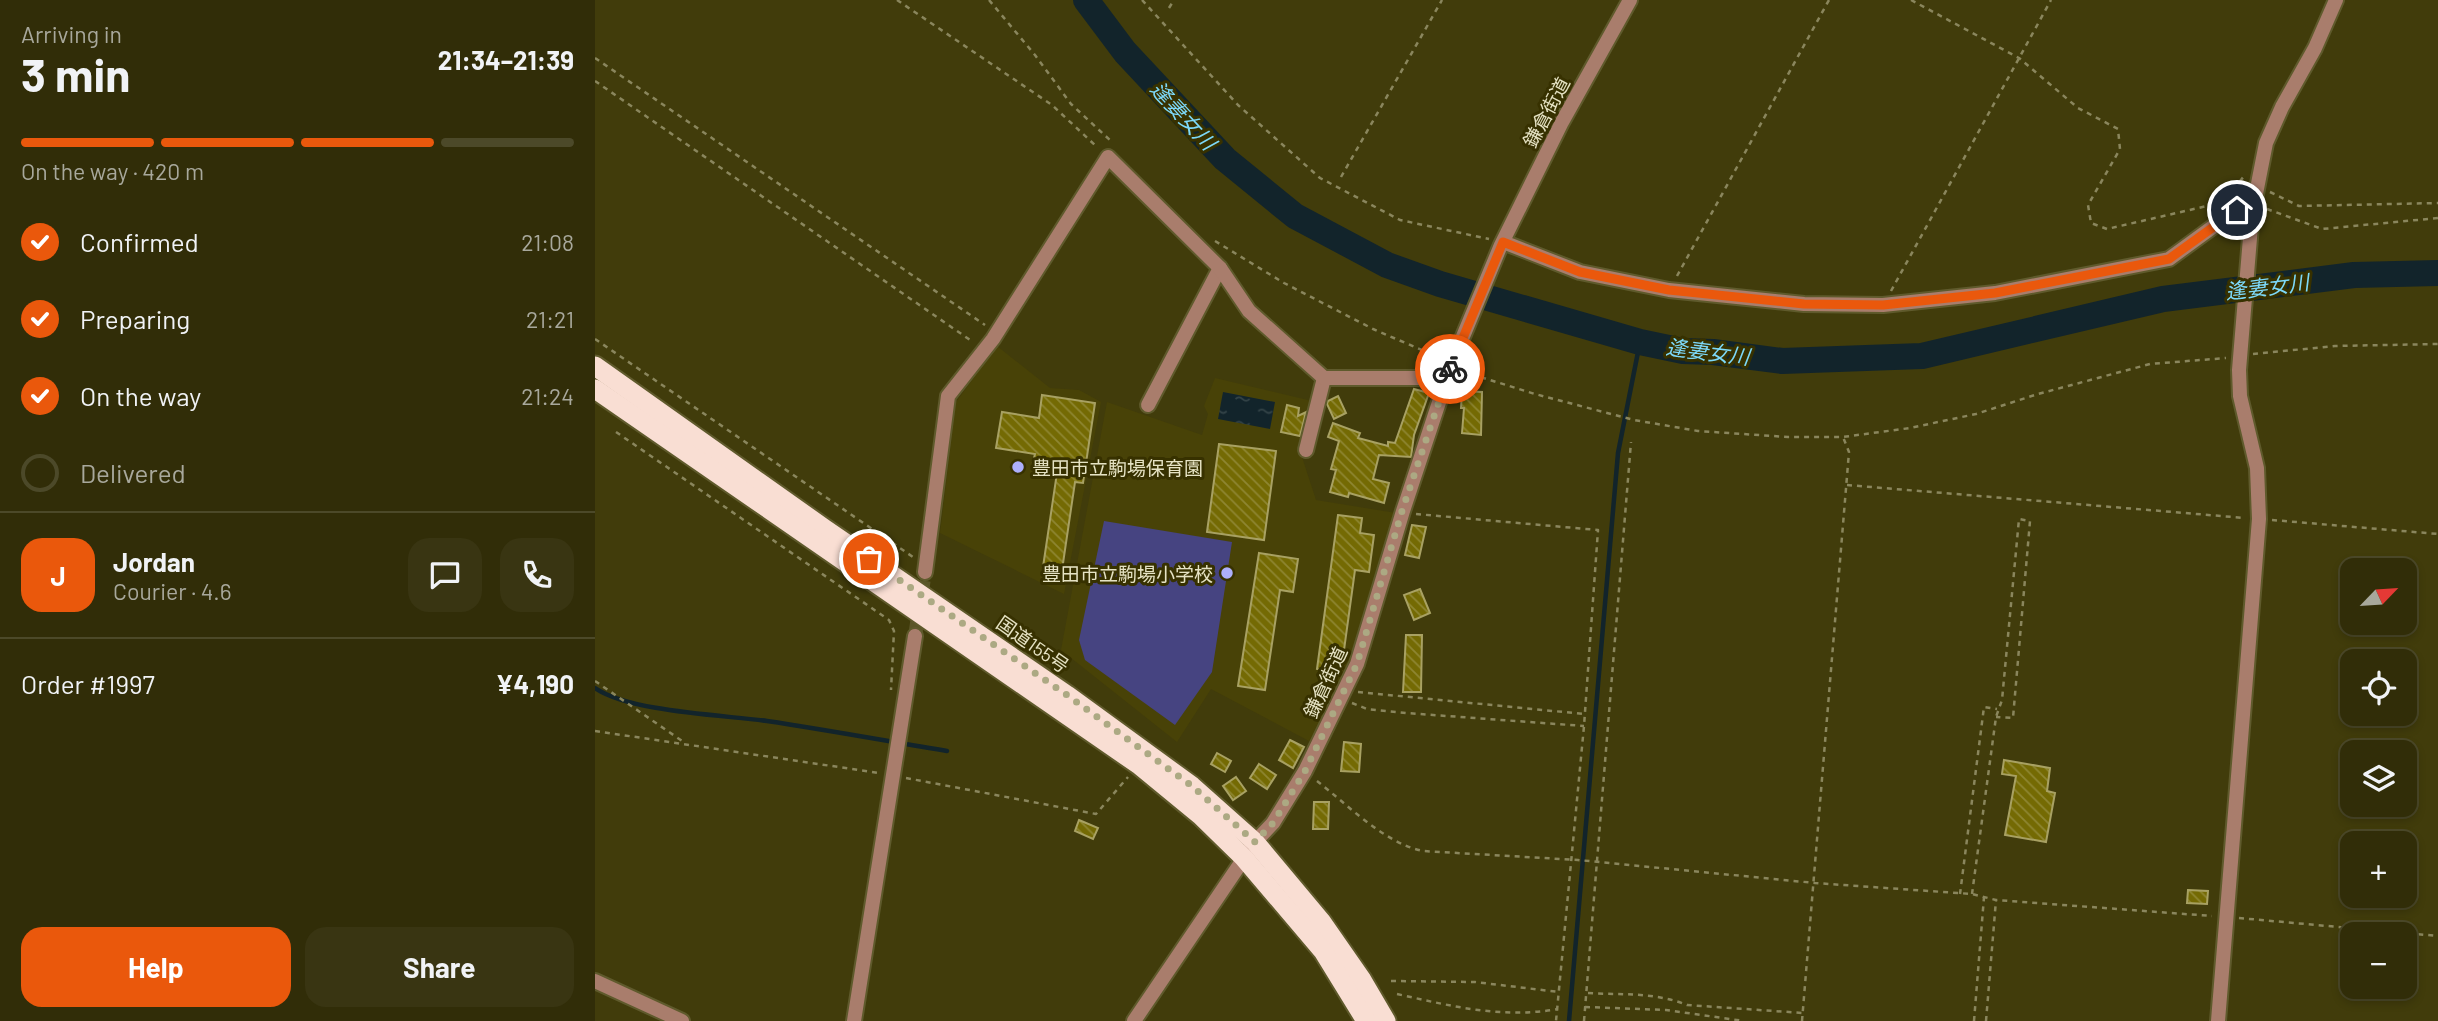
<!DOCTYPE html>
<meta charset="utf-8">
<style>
body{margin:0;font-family:Barlow,"Noto Sans JP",sans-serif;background:#393512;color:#f1f3f6;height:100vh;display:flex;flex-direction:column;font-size:26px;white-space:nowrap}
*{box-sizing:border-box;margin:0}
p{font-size:23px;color:#a8a89c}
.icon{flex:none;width:38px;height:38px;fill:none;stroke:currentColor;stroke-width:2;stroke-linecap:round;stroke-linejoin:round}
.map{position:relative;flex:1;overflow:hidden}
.drawer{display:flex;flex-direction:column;background:#312d08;width:595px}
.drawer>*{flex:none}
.needle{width:46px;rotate:65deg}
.fabs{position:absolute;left:1745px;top:558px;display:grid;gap:14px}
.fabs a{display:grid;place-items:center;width:77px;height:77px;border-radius:14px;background:#312d08;box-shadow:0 4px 10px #0003,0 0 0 2px #4c4929;font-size:35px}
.pin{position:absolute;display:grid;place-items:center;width:60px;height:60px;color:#fff;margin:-30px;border:4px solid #fff;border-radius:50%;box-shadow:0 2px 7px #0007}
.courier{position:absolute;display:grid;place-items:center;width:70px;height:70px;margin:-35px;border:5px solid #ea580c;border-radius:50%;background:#fff;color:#222;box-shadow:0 2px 9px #0007}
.overview em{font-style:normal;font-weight:700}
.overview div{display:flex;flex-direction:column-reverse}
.overview{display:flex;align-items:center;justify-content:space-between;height:119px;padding:0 21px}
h1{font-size:46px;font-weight:700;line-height:52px}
.bar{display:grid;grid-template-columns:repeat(4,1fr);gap:10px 7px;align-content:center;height:84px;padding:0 21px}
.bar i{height:9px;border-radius:5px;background:#4c4929}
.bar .current{background:#ea580c}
.bar p{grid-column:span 4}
.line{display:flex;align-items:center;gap:18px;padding:0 21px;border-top:2px solid #4c4929}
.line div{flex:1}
.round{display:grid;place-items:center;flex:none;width:74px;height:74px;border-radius:21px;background:#393512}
ol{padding:0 21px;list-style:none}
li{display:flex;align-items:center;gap:21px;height:77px}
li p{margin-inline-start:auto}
li .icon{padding:7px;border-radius:50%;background:#ea580c;color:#fff;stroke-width:4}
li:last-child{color:#a8a89c}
li i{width:38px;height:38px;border:4px solid #4c4929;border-radius:50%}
.button{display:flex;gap:14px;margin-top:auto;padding:14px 21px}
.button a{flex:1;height:80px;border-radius:21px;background:#ea580c;color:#fff;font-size:28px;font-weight:700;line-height:80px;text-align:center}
.button a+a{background:#393512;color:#f1f3f6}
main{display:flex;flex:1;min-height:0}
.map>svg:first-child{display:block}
</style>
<main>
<section class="drawer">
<div class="overview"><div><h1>3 min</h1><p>Arriving in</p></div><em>21:34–21:39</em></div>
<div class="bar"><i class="current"></i><i class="current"></i><i class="current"></i><i></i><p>On the way · 420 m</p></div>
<ol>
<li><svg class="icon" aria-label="check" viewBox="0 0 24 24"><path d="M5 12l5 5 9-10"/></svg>Confirmed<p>21:08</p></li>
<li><svg class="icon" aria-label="check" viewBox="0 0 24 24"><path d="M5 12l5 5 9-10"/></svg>Preparing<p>21:21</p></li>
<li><svg class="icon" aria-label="check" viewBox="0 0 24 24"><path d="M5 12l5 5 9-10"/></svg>On the way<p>21:24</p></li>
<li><i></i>Delivered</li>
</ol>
<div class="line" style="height:126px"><b class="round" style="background:#ea580c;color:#fff">J</b><div><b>Jordan</b><p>Courier · 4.6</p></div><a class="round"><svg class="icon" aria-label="chat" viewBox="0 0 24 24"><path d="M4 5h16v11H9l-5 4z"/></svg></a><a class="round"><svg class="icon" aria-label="phone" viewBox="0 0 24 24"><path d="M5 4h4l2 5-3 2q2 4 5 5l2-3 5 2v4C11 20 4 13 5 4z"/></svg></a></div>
<div class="line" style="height:91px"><div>Order #1997</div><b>¥4,190</b></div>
<div class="button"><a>Help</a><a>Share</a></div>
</section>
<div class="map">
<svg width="1843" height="1021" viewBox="0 0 1843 1021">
<defs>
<pattern id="water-ripples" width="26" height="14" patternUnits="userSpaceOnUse" patternTransform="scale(1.75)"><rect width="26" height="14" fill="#12242b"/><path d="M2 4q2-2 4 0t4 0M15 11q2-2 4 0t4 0" fill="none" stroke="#344448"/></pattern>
<pattern id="building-back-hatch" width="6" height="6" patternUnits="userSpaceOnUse" patternTransform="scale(1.75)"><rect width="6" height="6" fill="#746a03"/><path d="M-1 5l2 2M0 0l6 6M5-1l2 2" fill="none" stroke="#8e8632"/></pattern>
</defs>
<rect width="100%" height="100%" fill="#413c0b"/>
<g fill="#484207">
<path d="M 402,346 L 455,388 L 484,390 L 506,402 L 469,594 L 345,533 L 361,402 Z"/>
<path d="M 620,378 L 717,401 L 706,454 L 721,500 L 801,513 L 752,675 L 714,741 L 616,689 L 582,742 L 466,650 L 512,402 L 607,435 L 613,414 L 609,406 Z"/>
</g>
<path fill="#464481" d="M 509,521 L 637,542 L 617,672 L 580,725 L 490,660 L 484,640 Z"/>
<path fill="url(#water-ripples)" d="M 628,392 L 680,402 L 675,429 L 623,419 Z"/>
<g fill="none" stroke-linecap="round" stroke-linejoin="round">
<g stroke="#12242b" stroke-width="4.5">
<path d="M 0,688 C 35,712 128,715 172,721 C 232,730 292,741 352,751"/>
<path d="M 974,1021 L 1023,453 L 1045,342"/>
</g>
<path stroke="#12242b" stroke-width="26" d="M 491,0 L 530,52 L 630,159 L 700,216 L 792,265 L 845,284 L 1045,342 L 1088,351 L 1118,352 L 1187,361 L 1327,356 L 1568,299 L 1759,275 L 1843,273"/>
</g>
<g fill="url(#building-back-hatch)" stroke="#a8a163" stroke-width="2">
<path d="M 819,389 L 834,393 L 819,435 L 816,457 L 784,455 L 778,479 L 794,483 L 789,503 L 754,493 L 753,497 L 735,492 L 741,470 L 736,469 L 744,441 L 733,437 L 738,423 L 765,433 L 763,438 L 793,446 L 793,442 L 800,443 Z"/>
<path d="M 867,391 L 887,392 L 886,435 L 867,433 L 869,408 L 866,408 Z"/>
<path d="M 447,395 L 500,403 L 488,483 L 480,482 L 467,570 L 448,567 L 463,466 L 438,462 L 440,454 L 401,448 L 407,412 L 444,418 Z"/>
<path d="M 743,396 L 751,413 L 739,419 L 732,404 L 733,401 Z"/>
<path d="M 692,405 L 704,408 L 703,416 L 711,412 L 705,436 L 686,432 Z"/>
<path d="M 624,444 L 681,451 L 669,540 L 612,532 Z"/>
<path d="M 743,515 L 767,518 L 765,533 L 779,535 L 774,572 L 760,570 L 746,672 L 722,669 Z"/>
<path d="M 817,525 L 831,527 L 824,558 L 810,555 Z"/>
<path d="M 664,553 L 703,559 L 698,592 L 685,590 L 670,690 L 643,686 Z"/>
<path d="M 825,589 L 835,613 L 819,620 L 809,595 Z"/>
<path d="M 811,635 L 827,635 L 826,692 L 808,692 Z"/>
<path d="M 695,740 L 709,747 L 698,768 L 684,760 Z"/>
<path d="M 749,742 L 766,744 L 764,772 L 746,771 Z"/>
<path d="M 622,753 L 636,761 L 630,772 L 616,764 Z"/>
<path d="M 1409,760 L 1455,768 L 1452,791 L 1460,793 L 1451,842 L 1410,835 L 1421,776 L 1407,774 Z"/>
<path d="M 664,764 L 681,775 L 672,789 L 655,778 Z"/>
<path d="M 641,777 L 651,791 L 638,800 L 628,786 Z"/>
<path d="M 719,802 L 734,802 L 733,829 L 718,829 Z"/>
<path d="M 484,820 L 503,828 L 498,839 L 480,831 Z"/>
<path d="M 1593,890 L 1613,891 L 1612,904 L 1592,903 Z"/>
</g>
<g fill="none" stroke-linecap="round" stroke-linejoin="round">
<path stroke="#5a5527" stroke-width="14" stroke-dasharray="14 7" stroke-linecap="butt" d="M 320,636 L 330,572"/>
<g stroke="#5f5a2c" stroke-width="18">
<g id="minor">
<path d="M 908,242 L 985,272 L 1074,290 L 1209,304 L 1288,305 L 1400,293 L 1574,259 L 1641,210 L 1658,208"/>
<path d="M 553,405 L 625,268"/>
<path d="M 711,450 L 729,378"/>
<path d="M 330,572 L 353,396 L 398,339 L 513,157 L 625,268 L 654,311 L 729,378 L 852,378"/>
<path d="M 0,981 L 87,1021"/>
<path d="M 259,1021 L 320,636"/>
<path d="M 539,1021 L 660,842 L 678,823 L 710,771 L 762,664 L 808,511 L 857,363 L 906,245 L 967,122 L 1035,0"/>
</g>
</g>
<g stroke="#5f5a2c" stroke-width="18">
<path id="tertiary" d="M 1623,1021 L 1664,519 L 1662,468 L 1645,396 L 1644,370 L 1657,214 L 1671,143 L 1687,107 L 1720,48 L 1741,0"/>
</g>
<g stroke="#5f5a2c" stroke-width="23">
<g id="trunk">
<path d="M 0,366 L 230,529 L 472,695 L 597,786 L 660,842 L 726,921 L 767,980 L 791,1021"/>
<path d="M 0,389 L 544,765 L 606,816 L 649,858 L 728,951 L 771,1021"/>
</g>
</g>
<g stroke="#8a865d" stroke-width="2.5" stroke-dasharray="5 5" stroke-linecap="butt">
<path d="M 302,0 L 457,105 L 502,147"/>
<path d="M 394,0 L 440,55 L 476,104 L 517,142"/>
<path d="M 547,0 L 643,105 L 725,178 L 805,220 L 894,239"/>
<path d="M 1316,0 L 1424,58 L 1483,108 L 1523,129 L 1525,149 L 1493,205 L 1496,223 L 1512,229 L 1625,203"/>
<path d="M 574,8 L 579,0"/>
<path d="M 0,58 L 390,325"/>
<path d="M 0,81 L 378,342"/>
<path d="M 746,177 L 847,0"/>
<path d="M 1675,192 L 1704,206 L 1843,203"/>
<path d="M 1632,197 L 1650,175"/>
<path d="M 1672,209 L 1727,229 L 1843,218"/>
<path d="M 620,241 L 689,283 L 778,329 L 843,357"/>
<path d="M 1082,276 L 1234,0"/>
<path d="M 1296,291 L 1456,0"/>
<path d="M 0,339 L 318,557"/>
<path d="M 1658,354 L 1740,346 L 1843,344"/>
<path d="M 868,369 L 879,375 L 940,394 L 1039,420 L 1103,431 L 1193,437 L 1248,437 L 1315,428 L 1381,414 L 1443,394 L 1555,364 L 1631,358"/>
<path d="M 21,432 L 294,620 L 299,631 L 296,690"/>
<path d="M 1252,485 L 1650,518"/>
<path d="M 821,514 L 1003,530 L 989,726 L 961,1021"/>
<path d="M 1677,520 L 1843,534"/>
<path d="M 0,681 L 90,743"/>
<path d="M 763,692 L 989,714"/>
<path d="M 757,703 L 772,709 L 811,713 L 989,726"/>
<path d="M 0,731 L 284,773"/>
<path d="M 311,778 L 501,814 L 533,777"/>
<path d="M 722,781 C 753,805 789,843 828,851 L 983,860 L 1220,883 L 1377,894 L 1401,900 L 1617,916"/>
<path d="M 1365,894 L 1389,707 L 1402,709"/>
<path d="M 1377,894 L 1401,717 L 1407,700 L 1424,519 L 1435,521 L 1418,718 L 1401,717"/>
<path d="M 1644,918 L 1843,936"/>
<path d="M 796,981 L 880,982 L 964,992"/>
<path d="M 993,993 C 1027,995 1060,992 1092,1005 L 1208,1013"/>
<path d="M 802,994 C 856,1006 906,1019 963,1009"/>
<path d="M 990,1007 L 1071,1010 L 1149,1021"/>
<path d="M 989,1021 L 1036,442"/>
<path d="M 1207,1021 L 1254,452 L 1248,437"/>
<path d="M 1379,1021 L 1389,897"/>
<path d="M 1391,1021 L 1401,900"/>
</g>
<use href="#minor" stroke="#a97d6c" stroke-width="14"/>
<use href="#tertiary" stroke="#a97d6c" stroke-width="14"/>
<use href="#trunk" stroke="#f9ded3" stroke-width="19"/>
</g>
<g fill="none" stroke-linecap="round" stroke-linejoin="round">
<path stroke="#aca983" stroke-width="7" stroke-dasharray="0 12.6" d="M 274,559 L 472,695 L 597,786 L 660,842 L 678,823 L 710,771 L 762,664 L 807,511 L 855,369"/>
<path stroke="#ea580c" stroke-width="9" d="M 855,369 L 908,242 L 985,272 L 1074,290 L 1209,304 L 1288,305 L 1400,293 L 1574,259 L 1642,210"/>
</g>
<g fill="#adaffb" stroke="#373100" stroke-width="2.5">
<circle cx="423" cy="467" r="7"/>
<circle cx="632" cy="573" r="7"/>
</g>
<g text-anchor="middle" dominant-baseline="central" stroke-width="6" stroke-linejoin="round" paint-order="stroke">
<g font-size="19" fill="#e6e3c4" stroke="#373100">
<text transform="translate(951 112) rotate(-62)">鎌倉街道</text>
<text transform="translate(438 644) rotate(35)">国道155号</text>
<text transform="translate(730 682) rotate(-65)">鎌倉街道</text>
</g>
<g font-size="19" fill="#e6e3c4" stroke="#373100" text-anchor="start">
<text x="437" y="467">豊田市立駒場保育園</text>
<text x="618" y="573" text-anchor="end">豊田市立駒場小学校</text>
</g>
<g font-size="21" font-style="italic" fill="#7dd9f9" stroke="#373100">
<text transform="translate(589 115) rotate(47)">逢妻女川</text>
<text transform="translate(1672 286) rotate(-7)">逢妻女川</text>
<text transform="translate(1113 351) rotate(7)">逢妻女川</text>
</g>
</g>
</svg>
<div class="fabs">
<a><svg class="needle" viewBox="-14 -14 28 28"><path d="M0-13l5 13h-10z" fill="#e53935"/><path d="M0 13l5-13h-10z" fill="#a8a89c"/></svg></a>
<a><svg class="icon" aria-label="locate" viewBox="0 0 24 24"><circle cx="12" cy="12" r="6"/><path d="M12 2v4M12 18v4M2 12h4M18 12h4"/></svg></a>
<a><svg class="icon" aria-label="layers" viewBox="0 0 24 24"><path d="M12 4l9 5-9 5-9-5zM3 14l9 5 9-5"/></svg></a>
<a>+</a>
<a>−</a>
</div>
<div class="pin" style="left:274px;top:559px;background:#ea580c"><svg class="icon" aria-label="bag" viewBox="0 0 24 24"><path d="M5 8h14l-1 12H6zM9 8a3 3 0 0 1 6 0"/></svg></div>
<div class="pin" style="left:1642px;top:210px;background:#1f2937"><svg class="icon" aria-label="home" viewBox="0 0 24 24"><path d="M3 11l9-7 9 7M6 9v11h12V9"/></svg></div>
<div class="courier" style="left:855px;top:369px"><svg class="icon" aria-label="bike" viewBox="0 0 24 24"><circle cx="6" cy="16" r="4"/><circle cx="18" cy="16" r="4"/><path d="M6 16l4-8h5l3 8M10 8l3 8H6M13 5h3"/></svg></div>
</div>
</main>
